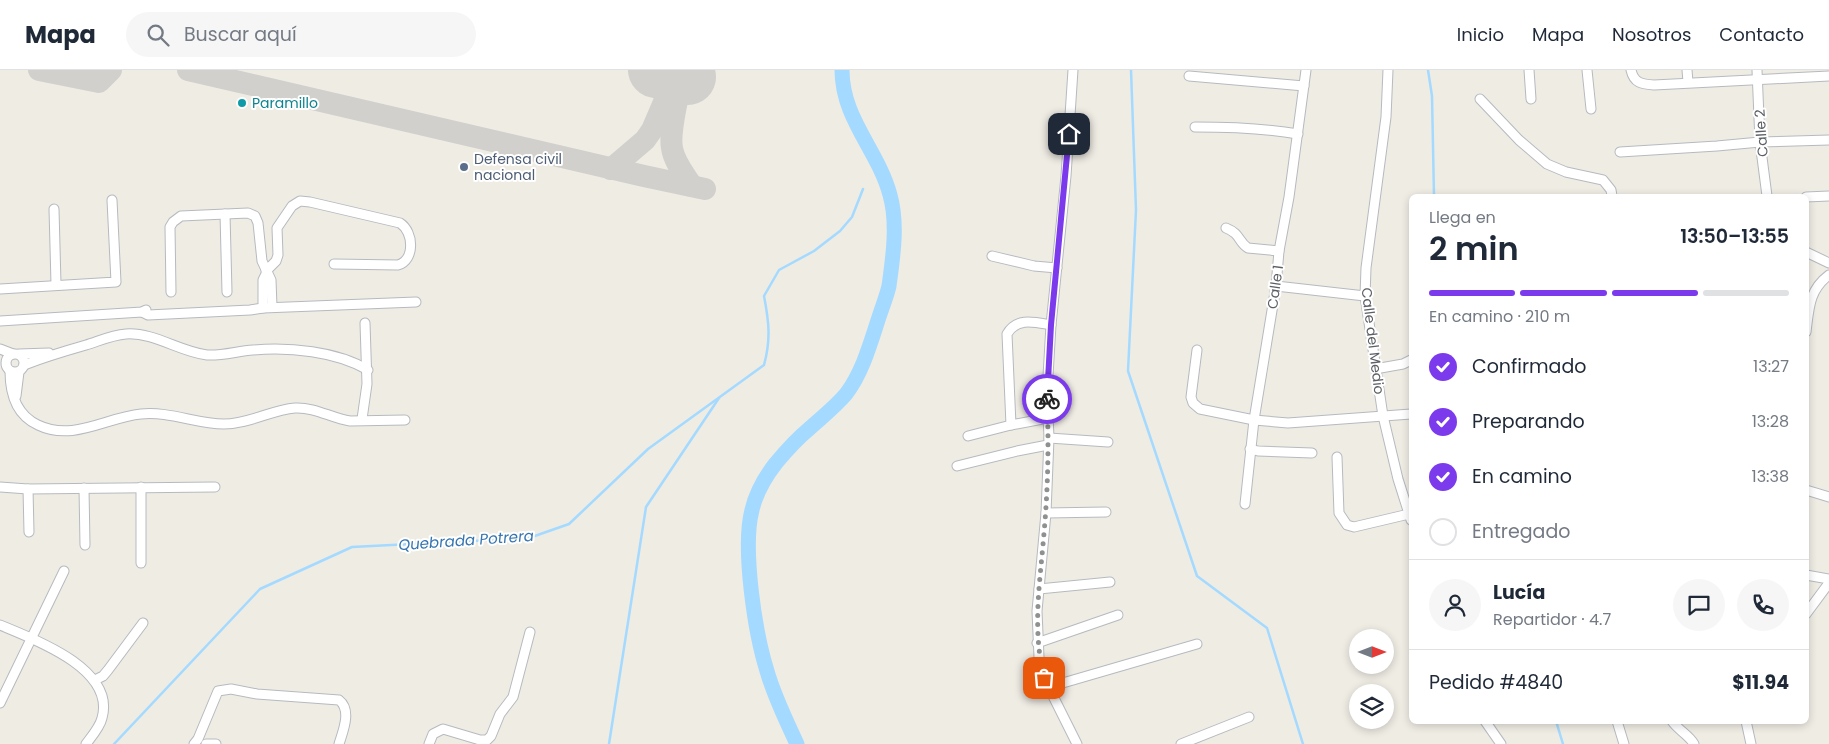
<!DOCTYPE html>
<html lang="es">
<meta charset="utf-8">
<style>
body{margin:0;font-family:Poppins,sans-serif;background:#f6f6f7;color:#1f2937;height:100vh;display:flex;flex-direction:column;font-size:19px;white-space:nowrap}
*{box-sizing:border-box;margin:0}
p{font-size:16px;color:#747a83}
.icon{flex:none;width:28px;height:28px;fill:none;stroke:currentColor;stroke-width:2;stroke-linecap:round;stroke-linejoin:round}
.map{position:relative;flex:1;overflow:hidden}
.panel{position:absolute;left:1409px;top:124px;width:400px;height:530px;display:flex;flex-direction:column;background:#fff;border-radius:8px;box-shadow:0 2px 8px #0003}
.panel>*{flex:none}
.needle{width:32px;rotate:90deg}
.tools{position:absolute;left:1349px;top:559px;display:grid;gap:10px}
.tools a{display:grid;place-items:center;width:45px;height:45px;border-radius:50%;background:#fff;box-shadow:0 2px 8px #0003;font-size:25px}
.pin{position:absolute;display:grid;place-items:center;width:42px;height:42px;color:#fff;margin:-21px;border-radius:10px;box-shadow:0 2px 8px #0006}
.courier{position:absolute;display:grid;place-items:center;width:50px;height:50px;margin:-25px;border:4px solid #7c3aed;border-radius:50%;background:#fff;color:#222;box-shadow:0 1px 6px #0007}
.summary em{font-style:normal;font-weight:600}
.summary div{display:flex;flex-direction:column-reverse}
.summary{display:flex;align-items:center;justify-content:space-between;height:85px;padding:0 20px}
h1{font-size:32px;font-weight:600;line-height:38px}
.bar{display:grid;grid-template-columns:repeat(4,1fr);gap:8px 5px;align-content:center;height:60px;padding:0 20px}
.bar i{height:6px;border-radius:4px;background:#e0e1e3}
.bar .selected{background:#7c3aed}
.bar p{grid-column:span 4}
.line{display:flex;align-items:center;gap:12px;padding:0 20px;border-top:1px solid #e0e1e3}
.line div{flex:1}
.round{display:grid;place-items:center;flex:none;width:52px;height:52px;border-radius:26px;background:#f6f6f7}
ol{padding:0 20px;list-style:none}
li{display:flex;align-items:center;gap:15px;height:55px}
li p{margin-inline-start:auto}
li .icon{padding:5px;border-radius:50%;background:#7c3aed;color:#fff;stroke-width:4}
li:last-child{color:#747a83}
li i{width:28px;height:28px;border:2px solid #e0e1e3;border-radius:50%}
header{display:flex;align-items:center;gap:30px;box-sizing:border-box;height:70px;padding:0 25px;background:#fff;border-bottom:1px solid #e0e1e3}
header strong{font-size:24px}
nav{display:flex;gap:28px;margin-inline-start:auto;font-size:18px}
.search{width:350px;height:45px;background:#f6f6f7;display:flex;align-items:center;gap:12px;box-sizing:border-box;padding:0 18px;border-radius:28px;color:#747a83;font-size:19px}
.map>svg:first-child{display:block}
</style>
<header>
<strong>Mapa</strong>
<div class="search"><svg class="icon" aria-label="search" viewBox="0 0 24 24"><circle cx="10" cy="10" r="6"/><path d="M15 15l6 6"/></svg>Buscar aquí</div>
<nav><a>Inicio</a><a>Mapa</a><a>Nosotros</a><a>Contacto</a></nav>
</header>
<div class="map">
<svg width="1829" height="674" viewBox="0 0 1829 674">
<rect width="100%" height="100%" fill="#efece4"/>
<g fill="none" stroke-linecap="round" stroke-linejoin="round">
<g stroke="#a4daff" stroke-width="2.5">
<path d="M 1131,0 L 1136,140 L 1128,301 L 1197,506 L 1267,558 L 1303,674"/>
<path d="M 1428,0 L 1432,26 L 1434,126"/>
<path d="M 1556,651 L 1563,674"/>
<path d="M 114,674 L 260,519 L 352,477 L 529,468 L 569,454 L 648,379 L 764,295 C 771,269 769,252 764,226 L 779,200 L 814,181 L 840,161 L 852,147 L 863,119"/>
<path d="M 609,674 L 646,437 L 719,328"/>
</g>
<path stroke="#a4daff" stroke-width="15" d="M 797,674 C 786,650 774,626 767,601 C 755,563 742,478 752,440 C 756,423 765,407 776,393 C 786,381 798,368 810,358 C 822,347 835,337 846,324 C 863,302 871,271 880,244 C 883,235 887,225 889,216 C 893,187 898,153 890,125 C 878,80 842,49 842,0"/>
<g stroke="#d1d0cc" stroke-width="22">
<path d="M 39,0 L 99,12 L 111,0"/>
<path d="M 188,0 L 644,106 L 705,119"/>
<path d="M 680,16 C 677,32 669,63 672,78 C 674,92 685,105 692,116"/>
<path d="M 611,99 L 645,70 L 652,60 L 676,4"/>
</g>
<path stroke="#d1d0cc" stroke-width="56" d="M 656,0 L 688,7"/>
<g stroke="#b6babf" stroke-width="11">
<g id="street">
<path d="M 1073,0 L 1066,106 L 1051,255 L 1047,323 L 1049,368 L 1046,443 L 1037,541 L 1039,587 L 1044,608 L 1077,674"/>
<path d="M 1388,0 L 1386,47 L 1366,198 L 1365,226 L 1383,346 L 1398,409 L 1411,450"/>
<path d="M 1529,0 L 1531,29"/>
<path d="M 1587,0 L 1591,39"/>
<path d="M 1631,0 C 1634,13 1641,14 1654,15 L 1829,6"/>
<path d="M 1687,0 L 1688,12"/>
<path d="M 1757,0 L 1760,72 L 1767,126"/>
<path d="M 1189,6 L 1304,16"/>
<path d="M 1480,29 L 1519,70 L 1547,94 L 1566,102 L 1603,110 L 1611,120 L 1612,126"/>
<path d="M 1195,57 C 1229,57 1264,58 1298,64"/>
<path d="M 1620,82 L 1717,76 L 1760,72 L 1829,70"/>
<path d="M 1806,127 L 1829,126"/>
<path d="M 54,139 L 56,214"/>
<path d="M 225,144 L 227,222"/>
<path d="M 1226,158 C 1241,164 1238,172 1248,178 L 1279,181"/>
<path d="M 1806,182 L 1829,193"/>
<path d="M 992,186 L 1034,196 L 1057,198"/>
<path d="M 266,201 L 276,191 L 278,185 L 277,158 L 292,136 L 300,131 L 310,132 L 400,153 C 414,162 415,190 398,195 L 334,194"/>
<path d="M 1276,216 L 1365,226"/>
<path d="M 0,219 L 116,212 L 112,130"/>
<path d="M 171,222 L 170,157 L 173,152 L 181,146 L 248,143 L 255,146 L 258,153 L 262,191 L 271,210 L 272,237"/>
<path d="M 263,238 L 263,210 L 267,202"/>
<path d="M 142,242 L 148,245 L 250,240 L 263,238 L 416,232"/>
<path d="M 0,251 L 142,242 L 146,240"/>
<path d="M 1806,262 C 1809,238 1809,220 1829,205"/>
<path d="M 0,279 L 13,284"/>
<path d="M 1197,280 L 1191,327 L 1193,333 L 1200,339 L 1254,350 L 1288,353 L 1411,344"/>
<circle cx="15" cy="293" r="9"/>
<path d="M 19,284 L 49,283"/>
<path d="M 24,295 C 45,287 65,281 86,275 C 99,271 112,265 126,264 C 154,262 180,282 207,285 C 222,286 238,281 253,280 C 289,277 336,281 368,300"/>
<path d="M 1375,299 L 1403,294 L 1411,290"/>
<path d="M 10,301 C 10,323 16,345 38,355 C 73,372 107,347 141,344 C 169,341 197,354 224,354 C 249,354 271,340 295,338 C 315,337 331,348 350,351 L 405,350"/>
<path d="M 16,326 L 19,302"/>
<path d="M 362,349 L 367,314 L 365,253"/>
<path d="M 1011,355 L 1007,264 C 1017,247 1034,252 1051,255"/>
<path d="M 968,366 L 1011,355 L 1048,348"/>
<path d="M 1049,368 L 1108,372"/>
<path d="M 1250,379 L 1258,381 L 1312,383"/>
<path d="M 1337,387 L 1339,443 L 1347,455 L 1354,457 L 1409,444"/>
<path d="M 957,396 L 1017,381 L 1048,375"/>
<path d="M 0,417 L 28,419 L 215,417"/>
<path d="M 141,417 L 141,493"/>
<path d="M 84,418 L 85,475"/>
<path d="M 28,419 L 29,462"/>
<path d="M 1806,420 L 1829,427"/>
<path d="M 1245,434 L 1254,350 L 1276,216 L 1279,181 L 1289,127 L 1306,0"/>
<path d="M 1046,443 L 1106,442"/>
<path d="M 1806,505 L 1829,509"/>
<path d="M 1039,519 L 1110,512"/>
<path d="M 1806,544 L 1829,513"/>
<path d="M 0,555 C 34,569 116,599 102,648 C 100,657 92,666 86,674"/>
<path d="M 1037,573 L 1118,545"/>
<path d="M 95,610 L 103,606 L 108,600 L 143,553"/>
<path d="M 1049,617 L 1197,574"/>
<path d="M 0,633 L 64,501"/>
<path d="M 1485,651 L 1501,674"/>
<path d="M 1617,651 L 1624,674"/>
<path d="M 1672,651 C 1678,660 1689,665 1694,674"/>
<path d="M 1746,651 L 1751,674"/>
<path d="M 194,674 L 198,669 L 218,621 L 231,619 L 257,624 L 339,630 C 352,640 343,661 339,674"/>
<path d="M 206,674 L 216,674"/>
<path d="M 429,674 L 433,664 L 443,659 L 480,670 L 487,670 L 491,666 L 500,644 L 513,627 L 530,562"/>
<path d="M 1181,674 L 1249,647"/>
</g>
</g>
<use href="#street" stroke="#fff" stroke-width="9"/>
</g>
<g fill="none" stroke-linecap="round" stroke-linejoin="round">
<path stroke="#8f9191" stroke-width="5" stroke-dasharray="0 9" d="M 1044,608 C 1032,558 1040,513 1044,463 C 1048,418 1049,373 1047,329"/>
<path stroke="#7c3aed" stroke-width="6" d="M 1047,329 L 1051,255 L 1069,64"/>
</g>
<circle fill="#0f9aa8" stroke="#fff" stroke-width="2" cx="242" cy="33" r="5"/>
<circle fill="#5c6f8a" stroke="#fff" stroke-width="2" cx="464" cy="97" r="5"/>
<g text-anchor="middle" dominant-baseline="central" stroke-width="4" stroke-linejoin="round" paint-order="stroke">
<g font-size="14" fill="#0d838f" stroke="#fff" text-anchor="start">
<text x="252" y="33">Paramillo</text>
</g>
<g font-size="14" fill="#5c6065" stroke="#fff">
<text transform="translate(1761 63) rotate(-94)">Calle 2</text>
<text transform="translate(1275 217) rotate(-82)">Calle 1</text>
<text transform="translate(1373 271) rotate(83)">Calle del Medio</text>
</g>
<g font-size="14" fill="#4e5e75" stroke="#fff" text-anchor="start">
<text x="474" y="89">Defensa civil<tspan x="474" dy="16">nacional</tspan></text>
</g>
<g font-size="15" font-style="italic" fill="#3675b0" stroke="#fff">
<text transform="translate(466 470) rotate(-4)">Quebrada Potrera</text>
</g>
</g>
</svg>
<div class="tools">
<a><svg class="needle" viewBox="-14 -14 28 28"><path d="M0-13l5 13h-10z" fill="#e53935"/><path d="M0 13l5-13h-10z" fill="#747a83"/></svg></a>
<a><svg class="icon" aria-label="layers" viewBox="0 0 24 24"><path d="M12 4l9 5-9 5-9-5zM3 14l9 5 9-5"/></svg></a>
</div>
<div class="pin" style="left:1044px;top:608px;background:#ea580c"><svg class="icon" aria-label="bag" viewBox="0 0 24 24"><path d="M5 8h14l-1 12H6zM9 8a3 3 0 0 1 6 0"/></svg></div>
<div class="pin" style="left:1069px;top:64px;background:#1f2937"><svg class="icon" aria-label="home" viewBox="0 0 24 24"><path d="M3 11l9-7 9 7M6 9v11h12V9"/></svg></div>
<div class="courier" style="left:1047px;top:329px"><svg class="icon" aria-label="bike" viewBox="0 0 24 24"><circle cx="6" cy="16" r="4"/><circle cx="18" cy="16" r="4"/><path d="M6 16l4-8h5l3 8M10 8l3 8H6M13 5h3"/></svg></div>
<section class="panel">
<div class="summary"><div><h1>2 min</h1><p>Llega en</p></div><em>13:50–13:55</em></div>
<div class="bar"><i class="selected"></i><i class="selected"></i><i class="selected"></i><i></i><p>En camino · 210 m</p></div>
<ol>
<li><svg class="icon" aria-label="check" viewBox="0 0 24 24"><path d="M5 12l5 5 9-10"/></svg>Confirmado<p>13:27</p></li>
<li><svg class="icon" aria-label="check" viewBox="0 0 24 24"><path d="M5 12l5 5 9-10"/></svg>Preparando<p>13:28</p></li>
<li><svg class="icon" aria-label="check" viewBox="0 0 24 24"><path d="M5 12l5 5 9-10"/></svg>En camino<p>13:38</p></li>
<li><i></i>Entregado</li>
</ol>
<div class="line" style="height:90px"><a class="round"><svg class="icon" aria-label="person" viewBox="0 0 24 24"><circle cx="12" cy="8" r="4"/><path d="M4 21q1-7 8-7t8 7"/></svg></a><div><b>Lucía</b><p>Repartidor · 4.7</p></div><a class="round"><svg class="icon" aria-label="chat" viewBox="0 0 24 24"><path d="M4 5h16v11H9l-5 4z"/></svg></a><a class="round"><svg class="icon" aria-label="phone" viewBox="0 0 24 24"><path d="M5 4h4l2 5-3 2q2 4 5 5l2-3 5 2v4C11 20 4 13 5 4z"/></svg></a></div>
<div class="line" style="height:65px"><div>Pedido #4840</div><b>$11.94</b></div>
</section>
</div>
